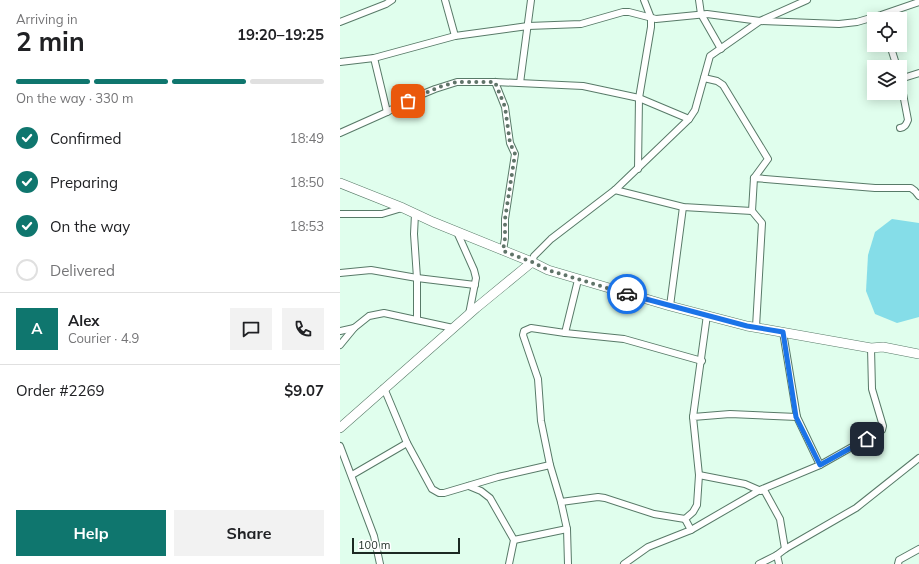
<!DOCTYPE html>
<meta charset="utf-8">
<style>
body{margin:0;font-family:Mulish,sans-serif;background:#f2f2f2;color:#202124;height:100vh;display:flex;flex-direction:column;font-size:15px;white-space:nowrap}
*{box-sizing:border-box;margin:0}
p{font-size:13px;color:#757577}
.icon{flex:none;width:22px;height:22px;fill:none;stroke:currentColor;stroke-width:2;stroke-linecap:round;stroke-linejoin:round}
.map{position:relative;flex:1;overflow:hidden}
.side{display:flex;flex-direction:column;background:#fff;width:340px}
.side>*{flex:none}
.buttons{position:absolute;left:527px;top:12px;display:grid;gap:8px}
.buttons a{display:grid;place-items:center;width:40px;height:40px;border-radius:0px;background:#fff;box-shadow:0 2px 10px #0003;font-size:20px}
.scale{position:absolute;left:12px;bottom:10px;width:108px;box-sizing:border-box;padding-left:4px;border:2px solid #1b2922;border-top:0;font-size:11px;line-height:14px;white-space:nowrap;color:#1b2922;-webkit-text-stroke:3px #fff;paint-order:stroke}
.pin{position:absolute;display:grid;place-items:center;width:34px;height:34px;color:#fff;margin:-17px;border-radius:8px;box-shadow:0 2px 6px #0006}
.courier{position:absolute;display:grid;place-items:center;width:40px;height:40px;margin:-20px;border:3px solid #1a73e8;border-radius:50%;background:#fff;color:#222;box-shadow:0 1px 5px #0007}
.summary em{font-style:normal;font-weight:700}
.summary div{display:flex;flex-direction:column-reverse}
.summary{display:flex;align-items:center;justify-content:space-between;height:68px;padding:0 16px}
h1{font-size:26px;font-weight:700;line-height:30px}
.bar{display:grid;grid-template-columns:repeat(4,1fr);gap:6px 4px;align-content:center;height:48px;padding:0 16px}
.bar i{height:5px;border-radius:3px;background:#e0e0e0}
.bar .selected{background:#0f766e}
.bar p{grid-column:span 4}
.line{display:flex;align-items:center;gap:10px;padding:0 16px;border-top:1px solid #e0e0e0}
.line div{flex:1}
.round{display:grid;place-items:center;flex:none;width:42px;height:42px;border-radius:0px;background:#f2f2f2}
ol{padding:0 16px;list-style:none}
li{display:flex;align-items:center;gap:12px;height:44px}
li p{margin-inline-start:auto}
li .icon{padding:4px;border-radius:50%;background:#0f766e;color:#fff;stroke-width:4}
li:last-child{color:#757577}
li i{width:22px;height:22px;border:2px solid #e0e0e0;border-radius:50%}
.action{display:flex;gap:8px;margin-top:auto;padding:8px 16px}
.action a{flex:1;height:46px;border-radius:0px;background:#0f766e;color:#fff;font-size:16px;font-weight:700;line-height:46px;text-align:center}
.action a+a{background:#f2f2f2;color:#202124}
main{display:flex;flex:1;min-height:0}
.map>svg:first-child{display:block}
</style>
<main>
<section class="side">
<div class="summary"><div><h1>2 min</h1><p>Arriving in</p></div><em>19:20–19:25</em></div>
<div class="bar"><i class="selected"></i><i class="selected"></i><i class="selected"></i><i></i><p>On the way · 330 m</p></div>
<ol>
<li><svg class="icon" aria-label="check" viewBox="0 0 24 24"><path d="M5 12l5 5 9-10"/></svg>Confirmed<p>18:49</p></li>
<li><svg class="icon" aria-label="check" viewBox="0 0 24 24"><path d="M5 12l5 5 9-10"/></svg>Preparing<p>18:50</p></li>
<li><svg class="icon" aria-label="check" viewBox="0 0 24 24"><path d="M5 12l5 5 9-10"/></svg>On the way<p>18:53</p></li>
<li><i></i>Delivered</li>
</ol>
<div class="line" style="height:72px"><b class="round" style="background:#0f766e;color:#fff">A</b><div><b>Alex</b><p>Courier · 4.9</p></div><a class="round"><svg class="icon" aria-label="chat" viewBox="0 0 24 24"><path d="M4 5h16v11H9l-5 4z"/></svg></a><a class="round"><svg class="icon" aria-label="phone" viewBox="0 0 24 24"><path d="M5 4h4l2 5-3 2q2 4 5 5l2-3 5 2v4C11 20 4 13 5 4z"/></svg></a></div>
<div class="line" style="height:52px"><div>Order #2269</div><b>$9.07</b></div>
<div class="action"><a>Help</a><a>Share</a></div>
</section>
<div class="map">
<svg width="579" height="564" viewBox="0 0 579 564">
<rect width="100%" height="100%" fill="#e0feed"/>
<path fill="#85dde8" d="M 552,219 L 579,223 L 579,317 L 557,323 L 535,314 L 526,291 L 528,255 L 535,232 Z"/>
<g fill="none" stroke-linecap="round" stroke-linejoin="round">
<g stroke="#587a68" stroke-width="8">
<g id="street">
<path d="M 105,0 L 115,36"/>
<path d="M 359,0 L 361,14 L 381,49"/>
<path d="M 0,22 L 46,4 L 52,0"/>
<path d="M 550,45 L 557,67"/>
<path d="M 34,58 L 47,112"/>
<path d="M 0,62 L 34,58 L 115,36 L 188,26 L 241,24 L 283,12 L 289,12 L 316,19 L 367,14 L 420,21 L 499,24 L 517,22 L 541,15 L 579,2"/>
<path d="M 364,78 L 377,81 L 383,85 L 428,159 L 414,178"/>
<path d="M 560,79 L 579,73"/>
<path d="M 155,82 L 165,107 L 170,143 L 175,154 L 165,219 L 165,238 L 163,251"/>
<path d="M 180,83 L 191,0"/>
<path d="M 560,128 C 565,127 566,125 568,120 L 560,78"/>
<path d="M 0,133 L 47,112 L 73,98 L 95,89 L 117,82 L 155,82 L 243,86 L 299,98 L 349,119"/>
<path d="M 298,169 L 299,98 L 311,27 L 311,18 L 304,0"/>
<path d="M 275,190 L 343,207 L 412,211 L 422,223 L 416,327"/>
<path d="M 412,211 L 414,178 L 535,188 L 571,188 L 575,191 L 579,196"/>
<path d="M 0,214 L 42,214 L 62,208"/>
<path d="M 75,214 L 74,234 L 77,278 L 77,320"/>
<path d="M 117,232 L 134,270 L 136,278 L 129,314"/>
<path d="M 192,262 L 194,256 L 211,239 L 275,190 L 349,119 L 355,110 L 370,56 L 420,21 L 467,0"/>
<path d="M 0,273 L 31,270 L 77,278 L 135,285"/>
<path d="M 330,306 L 343,207"/>
<path d="M 0,331 L 14,328 L 29,316 L 44,313 L 113,328"/>
<path d="M 443,332 L 457,417 L 480,465"/>
<path d="M 225,333 L 238,280"/>
<path d="M 0,345 L 14,328"/>
<path d="M 44,388 L 67,443 L 92,489 L 99,493 L 104,493 L 158,477 L 210,465"/>
<path d="M 353,417 L 367,315"/>
<path d="M 0,446 L 34,536 L 40,564"/>
<path d="M 12,475 L 67,443"/>
<path d="M 359,475 L 405,484 L 421,491 L 424,490 L 440,519 L 445,549"/>
<path d="M 129,486 L 141,491 L 150,498 L 174,540 L 169,564"/>
<path d="M 221,502 L 258,497 L 265,498 L 314,514 L 345,519"/>
<path d="M 351,530 L 420,490 L 480,465 L 542,430 L 543,426 L 532,389 L 531,348"/>
<path d="M 174,540 L 227,529"/>
<path d="M 437,555 L 439,564"/>
<path d="M 228,564 L 227,529 L 221,502 L 210,465 L 201,421 L 198,379 L 183,335 L 184,331 L 191,328 L 225,333 L 284,339 L 362,361"/>
<path d="M 284,564 L 308,547 L 351,530 L 345,519 L 353,512 L 357,505 L 359,475 L 353,417 L 390,414 L 457,417"/>
<path d="M 419,564 L 437,555 L 445,549 L 516,508 L 579,458"/>
<path d="M 558,564 L 559,560 L 579,549"/>
</g>
</g>
<g stroke="#587a68" stroke-width="10">
<g id="secondary">
<path d="M 0,183 L 63,208 L 93,222 L 192,262 L 208,270 L 330,306 L 407,326 L 531,348 L 543,347 L 579,354"/>
<path d="M 0,428 L 136,308 L 192,262"/>
</g>
</g>
<use href="#street" stroke="#fff" stroke-width="6"/>
<use href="#secondary" stroke="#fff" stroke-width="9"/>
</g>
<g fill="none" stroke-linecap="round" stroke-linejoin="round">
<path stroke="#607469" stroke-width="4" stroke-dasharray="0 7.2" d="M 68,101 L 99,87 L 117,82 L 155,82 L 165,107 L 170,143 L 175,154 L 165,219 L 165,238 L 163,251 L 192,262 L 208,270 L 287,294"/>
<path stroke="#1a73e8" stroke-width="5" d="M 287,294 L 407,326 L 443,332 L 456,417 L 480,465 L 527,439"/>
</g>
</svg>
<div class="buttons">
<a><svg class="icon" aria-label="locate" viewBox="0 0 24 24"><circle cx="12" cy="12" r="6"/><path d="M12 2v4M12 18v4M2 12h4M18 12h4"/></svg></a>
<a><svg class="icon" aria-label="layers" viewBox="0 0 24 24"><path d="M12 4l9 5-9 5-9-5zM3 14l9 5 9-5"/></svg></a>
</div>
<div class="scale">100 m</div>
<div class="pin" style="left:68px;top:101px;background:#ea580c"><svg class="icon" aria-label="bag" viewBox="0 0 24 24"><path d="M5 8h14l-1 12H6zM9 8a3 3 0 0 1 6 0"/></svg></div>
<div class="pin" style="left:527px;top:439px;background:#1f2937"><svg class="icon" aria-label="home" viewBox="0 0 24 24"><path d="M3 11l9-7 9 7M6 9v11h12V9"/></svg></div>
<div class="courier" style="left:287px;top:294px"><svg class="icon" aria-label="car" viewBox="0 0 24 24"><path d="M5 17H2v-5l4-1 3-4h7l3 4 3 1v5h-3M9 17h6M6 11h13"/><circle cx="7" cy="17" r="2"/><circle cx="17" cy="17" r="2"/></svg></div>
</div>
</main>
